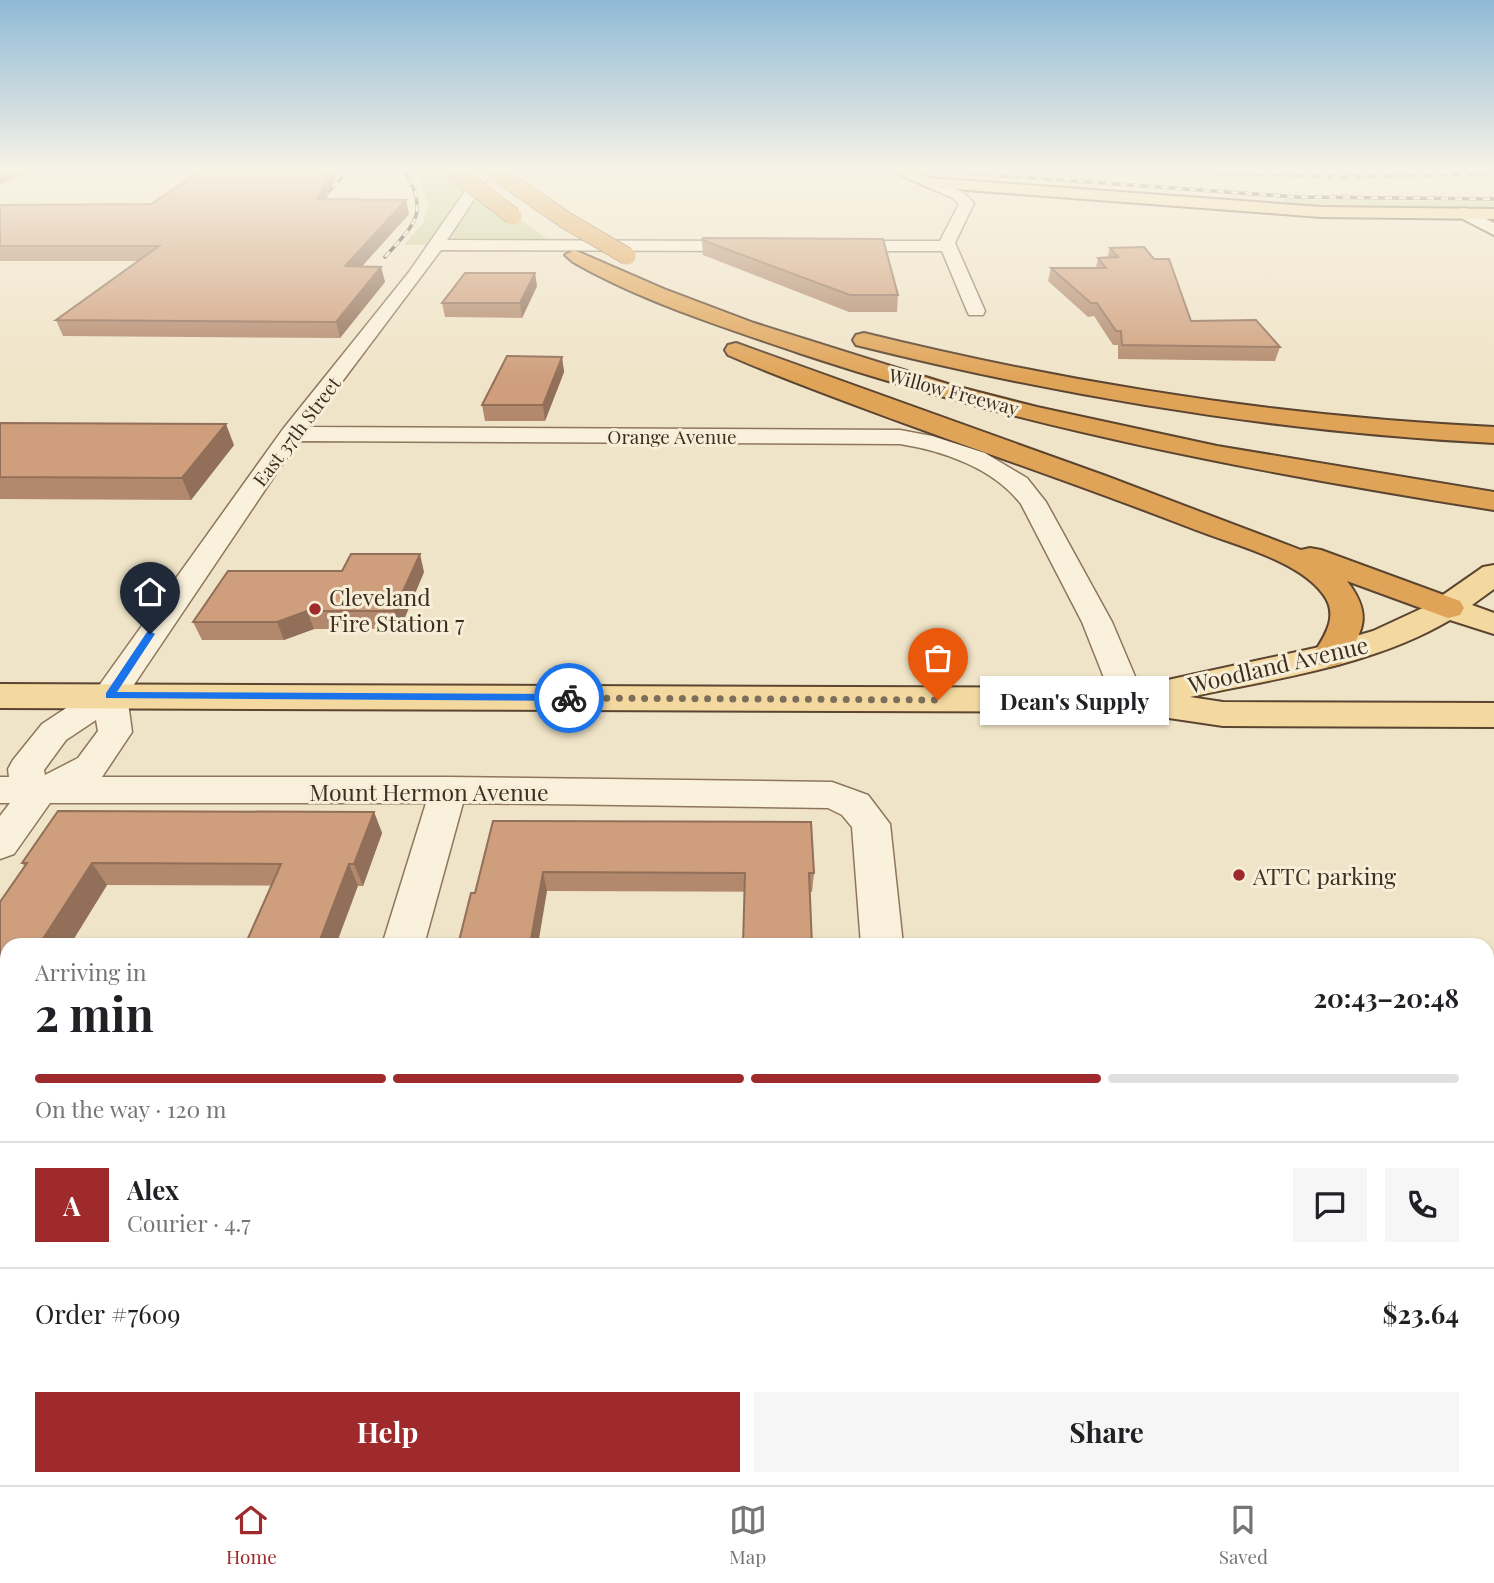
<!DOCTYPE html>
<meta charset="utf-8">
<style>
body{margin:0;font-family:"Playfair Display",serif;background:#f6f6f6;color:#202124;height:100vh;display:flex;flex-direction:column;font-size:26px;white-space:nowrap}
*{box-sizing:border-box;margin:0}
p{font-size:23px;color:#757577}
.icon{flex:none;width:38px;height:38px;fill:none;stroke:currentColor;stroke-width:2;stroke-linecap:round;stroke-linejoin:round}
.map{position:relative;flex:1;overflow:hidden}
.panel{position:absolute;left:0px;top:938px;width:1494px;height:548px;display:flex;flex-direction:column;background:#fff;border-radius:21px 21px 0 0;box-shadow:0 2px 5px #0004}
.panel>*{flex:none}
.pin{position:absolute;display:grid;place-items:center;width:60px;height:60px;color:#fff;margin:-72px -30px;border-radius:50% 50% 50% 0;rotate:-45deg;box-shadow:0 0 7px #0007}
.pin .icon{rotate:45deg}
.courier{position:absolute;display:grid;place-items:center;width:70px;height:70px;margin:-35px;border:5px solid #1a73e8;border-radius:50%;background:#fff;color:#222;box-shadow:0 2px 9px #0007}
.bubble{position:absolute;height:49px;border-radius:0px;background:#fff;box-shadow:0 2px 5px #0004;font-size:23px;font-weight:700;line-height:49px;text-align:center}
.overview em{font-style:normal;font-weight:700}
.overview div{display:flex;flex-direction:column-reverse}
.overview{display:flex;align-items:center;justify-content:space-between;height:119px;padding:0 35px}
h1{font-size:46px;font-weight:700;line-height:52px}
.bar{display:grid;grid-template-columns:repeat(4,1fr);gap:10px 7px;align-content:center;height:84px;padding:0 35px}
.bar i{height:9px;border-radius:5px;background:#e0e0e0}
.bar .on{background:#9e2a2b}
.bar p{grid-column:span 4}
.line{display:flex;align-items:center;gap:18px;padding:0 35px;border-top:2px solid #e0e0e0}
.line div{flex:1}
.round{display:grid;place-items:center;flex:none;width:74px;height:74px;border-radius:0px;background:#f6f6f6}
.button{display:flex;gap:14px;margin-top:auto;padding:14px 35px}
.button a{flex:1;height:80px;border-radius:0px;background:#9e2a2b;color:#fff;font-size:28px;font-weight:700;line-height:80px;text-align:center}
.button a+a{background:#f6f6f6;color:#202124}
.tabs{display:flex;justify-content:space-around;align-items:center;height:98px;border-top:2px solid #e0e0e0;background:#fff;font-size:19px;color:#757577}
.tabs a{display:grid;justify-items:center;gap:4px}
.tabs .on{color:#9e2a2b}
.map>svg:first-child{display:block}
</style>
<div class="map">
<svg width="1494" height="1485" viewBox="0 0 1494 1485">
<rect width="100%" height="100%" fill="#f0e4c8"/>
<g fill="#c9cf9b">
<path d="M 412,171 L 454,171 L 555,245 L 404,245 L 423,223 L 429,206 L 418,176 Z"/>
<path d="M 1284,199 L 1494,202 L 1494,210 L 1288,206 Z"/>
</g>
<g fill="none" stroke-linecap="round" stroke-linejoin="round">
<g stroke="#8d765c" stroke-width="3">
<g id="street">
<path d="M 479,171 L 493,171 L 447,240 L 748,241 L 756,246 L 748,251 L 441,250 L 308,427 L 900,430 L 932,436 L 985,453 L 1027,478 L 1046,502 L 1112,622 L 1145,700 L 1140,708 L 1128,711 L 1116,708 L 1082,622 L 1021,504 C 993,468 944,451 900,444 L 298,441 L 127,695 L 132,732 L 102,777 L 448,777 L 832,782 L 868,795 L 890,824 L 903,945 L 861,945 L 852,827 L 842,815 L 828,808 L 463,803 L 424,945 L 382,945 L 426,803 L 50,803 L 14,854 L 0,859 L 0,816 L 10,803 L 0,803 L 0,777 L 9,777 L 8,769 L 13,760 L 42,724 L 98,687 L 283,429 L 409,272 ZM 96,720 L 98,731 L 78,758 L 45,775 L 44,770 L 66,740 Z"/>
<path d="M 928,178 L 963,192 L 974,203 L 955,243 L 985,311 L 983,315 L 969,315 L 967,311 L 942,251 L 836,251 L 828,246 L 836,241 L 940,241 L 959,204 L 953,198 L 923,185 L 921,182 Z"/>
<rect x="0" y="1267" width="7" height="56"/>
<rect x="0" y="1388" width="7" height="60"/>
<path d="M 210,1479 L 272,1479 L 272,1485 L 208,1485 Z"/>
<path d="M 907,1479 L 969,1479 L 970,1485 L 906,1485 Z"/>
</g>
</g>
<g stroke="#6f573f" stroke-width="4">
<path id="secondary" d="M 1465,208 L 1494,223 L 1494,235 L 1459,217 L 1457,213 L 1459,209 Z"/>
</g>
<g stroke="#5b4430" stroke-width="4">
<g id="primary">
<path d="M 896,171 L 915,171 L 931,178 L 1321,207 L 1494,209 L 1494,219 L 1321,217 L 928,187 L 898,174 Z"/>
<path d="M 1494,565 L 1494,589 L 1472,605 L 1494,613 L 1494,634 L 1450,620 C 1372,666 1277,678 1190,697 L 1223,702 L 1494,703 L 1494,727 L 1223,726 L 1128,712 L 0,708 L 0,684 L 1131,688 L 1315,648 L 1373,631 L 1427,606 L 1483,567 Z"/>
</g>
</g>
<g stroke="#5b4430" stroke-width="4">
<g id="highway">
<path d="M 574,250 L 664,289 L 754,323 L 951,385 L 1037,407 L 1217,446 L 1494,492 L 1494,510 C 1259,473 1025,428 799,353 C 723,327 643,302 573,262 L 565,255 Z"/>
<path d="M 864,333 C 1070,384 1282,417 1494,427 L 1494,443 C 1280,432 1064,397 856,345 L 853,340 L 856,335 Z"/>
<path d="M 736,343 L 1106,476 L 1301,550 L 1310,548 L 1321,550 L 1460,601 L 1464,608 L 1460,615 L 1448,618 L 1347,581 C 1373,615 1364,631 1341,664 L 1329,667 L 1317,664 L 1312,656 C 1324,637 1340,616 1323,594 C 1298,560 1234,545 1196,530 C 1048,472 896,424 749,364 L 728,355 L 725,350 L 728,345 Z"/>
</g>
</g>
<use href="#street" fill="#faf1dc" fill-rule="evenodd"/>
<use href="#secondary" fill="#faf1dc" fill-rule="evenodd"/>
<use href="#primary" fill="#f3d9a0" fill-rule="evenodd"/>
<use href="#highway" fill="#e0a458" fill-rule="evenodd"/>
<g stroke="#3d2e20" stroke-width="3.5">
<g id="rail">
<path d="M 938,171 L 1297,197 L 1494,199"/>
<path d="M 1152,171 L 1331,177 L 1494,174"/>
<path d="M 323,197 L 348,171"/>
<path d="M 385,257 C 414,224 430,214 405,171"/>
</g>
</g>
<use href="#rail" stroke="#f7eed8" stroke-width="2.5" stroke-dasharray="7" stroke-linecap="butt"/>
<g stroke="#5b4430" stroke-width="18" stroke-linecap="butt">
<g id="highway-bridge">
<path d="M 454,171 L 513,216"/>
<path d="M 494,171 L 567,221 L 627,256"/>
</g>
</g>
<use href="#highway-bridge" stroke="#e0a458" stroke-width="17"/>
</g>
<g fill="#b2896c">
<path d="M 201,171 L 338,171 L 326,199 L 406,200 L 409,214 L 362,266 L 381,267 L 385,282 L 340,338 L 63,336 L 56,320 L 138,261 L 0,261 L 0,205 L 151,204 Z"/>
<path d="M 702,240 L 898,295 L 897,312 L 849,312 L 703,255 Z"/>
<path d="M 1110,248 L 1191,321 L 1280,347 L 1275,361 L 1118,359 L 1118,345 L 1113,345 L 1094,316 L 1088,317 L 1048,281 L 1051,268 L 1096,268 L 1098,258 L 1107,258 Z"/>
<path d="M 537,286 L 522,318 L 445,317 L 442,303 Z"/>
<path d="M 562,357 L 564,372 L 545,421 L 485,421 L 482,405 Z"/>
<path d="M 0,423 L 234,445 L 191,500 L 0,499 Z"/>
<path d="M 424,572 L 400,629 L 314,629 L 284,640 L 202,640 L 193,622 Z"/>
<path d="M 374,812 L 382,833 L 363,886 L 107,885 L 70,945 L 7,945 L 7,1047 L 0,1058 L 0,902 L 25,867 L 22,863 Z"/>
<path d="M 493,821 L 814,873 L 812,892 L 547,891 L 475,893 Z"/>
<rect x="0" y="1090" width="7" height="103"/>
</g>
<g fill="#916f58">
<path d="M 0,171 L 29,171 L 0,185 Z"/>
<path d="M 330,171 L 338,171 L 320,213 L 317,199 Z"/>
<path d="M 406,200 L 409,214 L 349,281 L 345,266 Z"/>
<path d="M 381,267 L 385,282 L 340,338 L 336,322 Z"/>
<path d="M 535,273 L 537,286 L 522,318 L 520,303 Z"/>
<path d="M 562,357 L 564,372 L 545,421 L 543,405 Z"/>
<path d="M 226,424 L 234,445 L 191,500 L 182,478 Z"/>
<path d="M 420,554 L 424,572 L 400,629 L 394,611 Z"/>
<path d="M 307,611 L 314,629 L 284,640 L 277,622 Z"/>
<path d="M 374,812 L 382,833 L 363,886 L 354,864 Z"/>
<path d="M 92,863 L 107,885 L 70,945 L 39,945 Z"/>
<path d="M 349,864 L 358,886 L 336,945 L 318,945 Z"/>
<path d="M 543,872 L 547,891 L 538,945 L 530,945 Z"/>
<path d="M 7,996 L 7,1047 L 0,1058 L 0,1006 Z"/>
</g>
<g fill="#cf9f7d" stroke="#916f58" stroke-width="2">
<path d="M 201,171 L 330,171 L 317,199 L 406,200 L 345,266 L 381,267 L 336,322 L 56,320 L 159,246 L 0,246 L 0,205 L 151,204 Z"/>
<path d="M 703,238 L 883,239 L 898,295 L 850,295 L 702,240 Z"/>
<path d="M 1144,247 L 1154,259 L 1169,259 L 1191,321 L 1256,320 L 1280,347 L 1122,345 L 1121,331 L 1116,331 L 1097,303 L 1091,303 L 1051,268 L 1106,268 L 1098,258 L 1118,257 L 1110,248 Z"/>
<path d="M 465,273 L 535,273 L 520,303 L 442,303 Z"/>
<path d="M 507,356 L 562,357 L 543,405 L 482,405 Z"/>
<path d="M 0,423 L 226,424 L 182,478 L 0,477 Z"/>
<path d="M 351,554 L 420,554 L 394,611 L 307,611 L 277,622 L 193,622 L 228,571 L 342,571 Z"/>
<path d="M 58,811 L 374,812 L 354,864 L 349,864 L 318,945 L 245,945 L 281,864 L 92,863 L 39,945 L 7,945 L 7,996 L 0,1006 L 0,902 L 27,863 L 22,863 Z"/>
<path d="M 493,821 L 811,822 L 814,873 L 809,873 L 812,945 L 743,945 L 745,873 L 543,872 L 530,945 L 458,945 L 471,893 L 475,893 Z"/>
<path d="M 0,1090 L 7,1090 L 7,1175 L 0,1174 Z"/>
</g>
<linearGradient id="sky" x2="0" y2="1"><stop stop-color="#8fbad6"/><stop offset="0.45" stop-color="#f8f3e6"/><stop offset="1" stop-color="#f8f3e6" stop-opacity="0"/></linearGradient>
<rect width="1494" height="379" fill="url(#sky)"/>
<path fill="#1a73e8" d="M 150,631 L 155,634 L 117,692 L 569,694 L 574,698 L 569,701 L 106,698 L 106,693 L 147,632 Z"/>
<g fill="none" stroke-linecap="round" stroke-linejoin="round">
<path stroke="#7c6e5b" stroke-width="7" stroke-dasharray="0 12.6" d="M 569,698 L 938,700"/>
</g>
<g fill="#9e2a2b" stroke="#f7eed8" stroke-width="2.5">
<circle cx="315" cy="609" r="7"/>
<circle cx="1239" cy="875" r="7"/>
</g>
<g text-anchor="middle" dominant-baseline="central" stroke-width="6" stroke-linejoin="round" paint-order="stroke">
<g font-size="19" fill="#3d2e20" stroke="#f7eed8">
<text transform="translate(954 391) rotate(15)">Willow Freeway</text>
<text transform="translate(296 431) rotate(-53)">East 37th Street</text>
<text x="672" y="436">Orange Avenue</text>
</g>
<g font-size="23" fill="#3d2e20" stroke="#f7eed8" text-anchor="start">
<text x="329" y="596">Cleveland<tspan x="329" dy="26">Fire Station 7</tspan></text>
<text x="1253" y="875">ATTC parking</text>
</g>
<g font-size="23" fill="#3d2e20" stroke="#f7eed8">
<text transform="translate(1278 664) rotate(-13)">Woodland Avenue</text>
<text x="429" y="791">Mount Hermon Avenue</text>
</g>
</g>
</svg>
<div class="pin" style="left:938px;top:700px;background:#ea580c"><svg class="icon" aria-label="bag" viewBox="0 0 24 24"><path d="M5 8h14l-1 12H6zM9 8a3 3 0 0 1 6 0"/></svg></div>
<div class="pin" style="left:150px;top:634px;background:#1f2937"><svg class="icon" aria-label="home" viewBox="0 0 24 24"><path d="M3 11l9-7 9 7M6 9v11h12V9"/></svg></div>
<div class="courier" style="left:569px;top:698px"><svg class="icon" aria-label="bike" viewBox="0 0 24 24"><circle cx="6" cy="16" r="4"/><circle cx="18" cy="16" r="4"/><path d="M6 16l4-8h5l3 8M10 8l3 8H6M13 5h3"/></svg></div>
<div class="bubble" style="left:980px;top:676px;width:189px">Dean's Supply</div>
<section class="panel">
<div class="overview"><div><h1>2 min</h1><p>Arriving in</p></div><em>20:43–20:48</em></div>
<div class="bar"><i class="on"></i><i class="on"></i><i class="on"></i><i></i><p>On the way · 120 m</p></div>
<div class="line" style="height:126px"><b class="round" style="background:#9e2a2b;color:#fff">A</b><div><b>Alex</b><p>Courier · 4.7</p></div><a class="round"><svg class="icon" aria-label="chat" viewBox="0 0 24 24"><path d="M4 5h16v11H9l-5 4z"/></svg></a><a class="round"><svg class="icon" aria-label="phone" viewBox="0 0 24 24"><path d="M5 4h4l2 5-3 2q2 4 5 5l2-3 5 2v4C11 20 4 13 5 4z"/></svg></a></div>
<div class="line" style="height:91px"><div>Order #7609</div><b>$23.64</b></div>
<div class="button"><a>Help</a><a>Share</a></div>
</section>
</div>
<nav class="tabs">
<a class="on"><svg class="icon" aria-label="home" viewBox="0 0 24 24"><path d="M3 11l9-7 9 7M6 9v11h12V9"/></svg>Home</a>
<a><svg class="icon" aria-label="map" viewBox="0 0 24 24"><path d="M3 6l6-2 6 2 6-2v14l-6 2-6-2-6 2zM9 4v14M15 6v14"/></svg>Map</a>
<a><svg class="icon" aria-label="saved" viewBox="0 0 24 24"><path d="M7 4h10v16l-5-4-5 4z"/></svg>Saved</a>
</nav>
